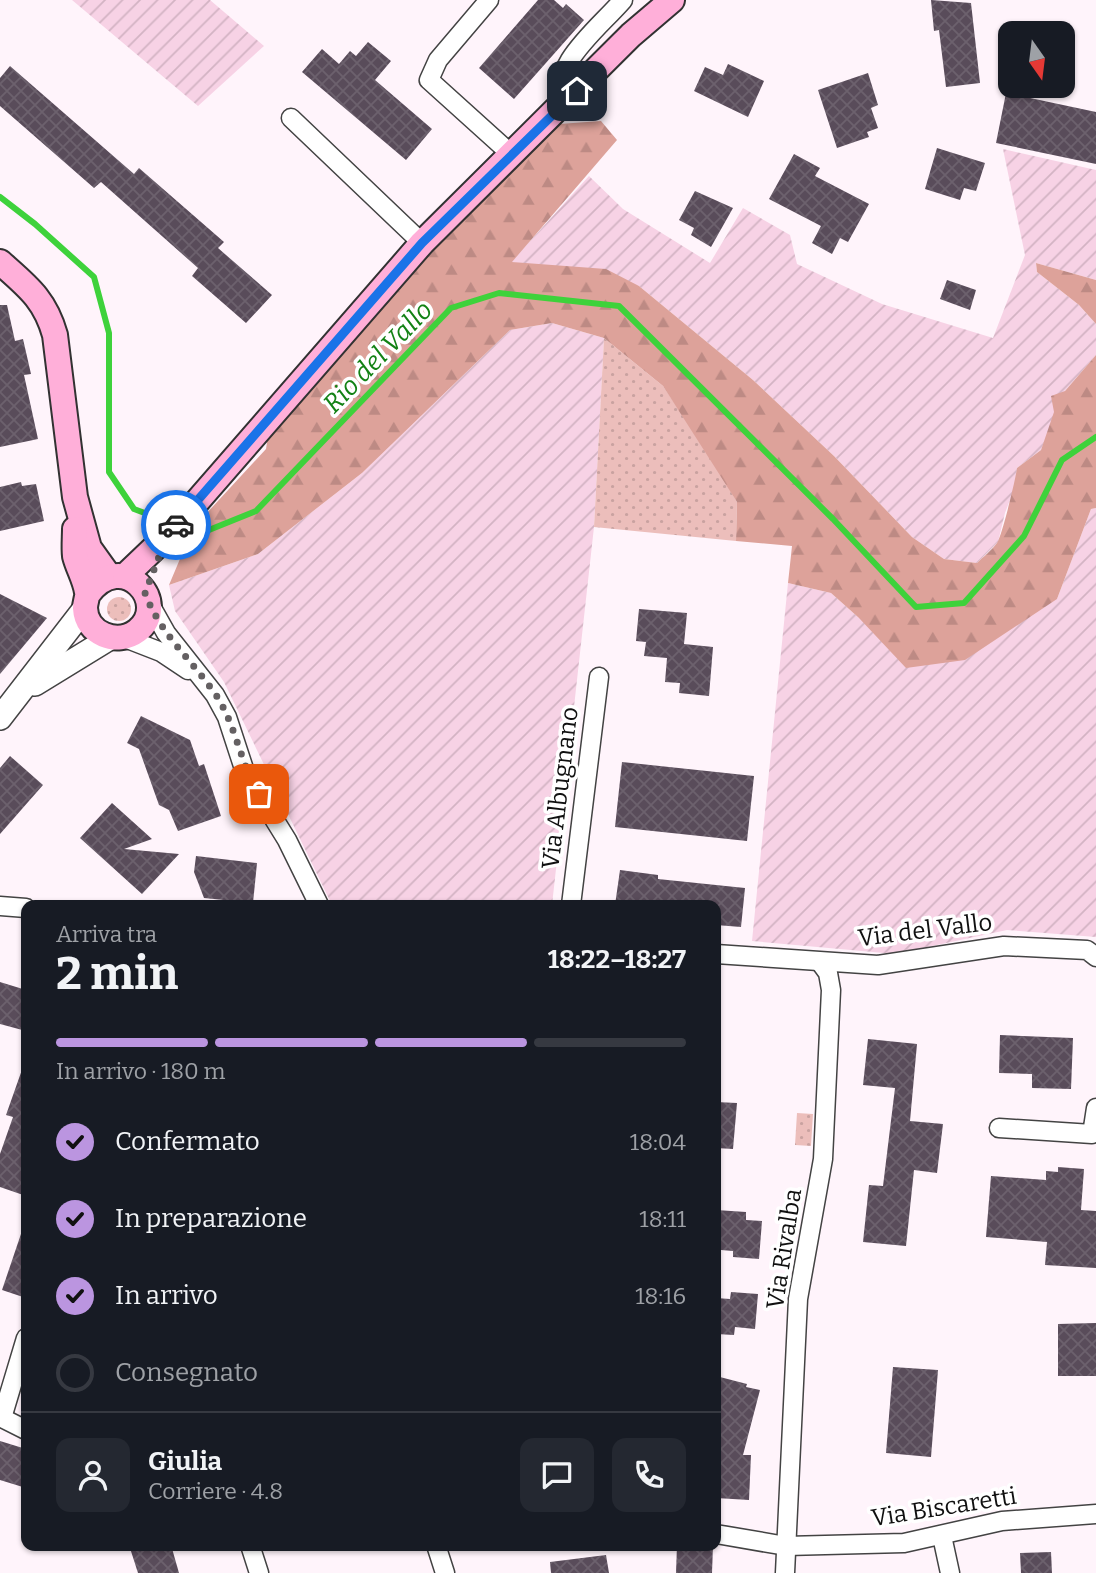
<!DOCTYPE html>
<html lang="it">
<meta charset="utf-8">
<style>
body{margin:0;font-family:Bitter,serif;background:#242831;color:#f1f3f6;height:100vh;display:flex;flex-direction:column;font-size:26px;white-space:nowrap}
*{box-sizing:border-box;margin:0}
p{font-size:23px;color:#9ea1a6}
.icon{flex:none;width:38px;height:38px;fill:none;stroke:currentColor;stroke-width:2;stroke-linecap:round;stroke-linejoin:round}
.map{position:relative;flex:1;overflow:hidden}
.details{position:absolute;left:21px;top:900px;width:700px;height:651px;display:flex;flex-direction:column;background:#171b24;border-radius:14px;box-shadow:0 2px 5px #0004}
.details>*{flex:none}
.needle{width:46px;rotate:166deg}
.buttons{position:absolute;left:998px;top:21px;display:grid;gap:14px}
.buttons a{display:grid;place-items:center;width:77px;height:77px;border-radius:14px;background:#171b24;box-shadow:0 2px 5px #0004;font-size:35px}
.pin{position:absolute;display:grid;place-items:center;width:60px;height:60px;color:#fff;margin:-30px;border-radius:14px;box-shadow:0 4px 10px #0006}
.courier{position:absolute;display:grid;place-items:center;width:70px;height:70px;margin:-35px;border:5px solid #1a73e8;border-radius:50%;background:#fff;color:#222;box-shadow:0 2px 9px #0007}
.head em{font-style:normal;font-weight:700}
.head div{display:flex;flex-direction:column-reverse}
.head{display:flex;align-items:center;justify-content:space-between;height:119px;padding:0 35px}
h1{font-size:46px;font-weight:700;line-height:52px}
.bar{display:grid;grid-template-columns:repeat(4,1fr);gap:10px 7px;align-content:center;height:84px;padding:0 35px}
.bar i{height:9px;border-radius:5px;background:#363941}
.bar .selected{background:#bb95e0}
.bar p{grid-column:span 4}
.line{display:flex;align-items:center;gap:18px;padding:0 35px;border-top:2px solid #363941}
.line div{flex:1}
.round{display:grid;place-items:center;flex:none;width:74px;height:74px;border-radius:14px;background:#242831}
ol{padding:0 35px;list-style:none}
li{display:flex;align-items:center;gap:21px;height:77px}
li p{margin-inline-start:auto}
li .icon{padding:7px;border-radius:50%;background:#bb95e0;color:#111;stroke-width:4}
li:last-child{color:#9ea1a6}
li i{width:38px;height:38px;border:4px solid #363941;border-radius:50%}
.map>svg:first-child{display:block}
</style>
<div class="map">
<svg width="1096" height="1573" viewBox="0 0 1096 1573">
<defs>
<pattern id="farmland-furrows" width="10" height="10" patternUnits="userSpaceOnUse" patternTransform="scale(1.75)"><rect width="10" height="10" fill="#f7d2e5"/><path d="M-1 1l2-2M0 10L10 0M9 11l2-2" fill="none" stroke="#d3b3c3"/></pattern>
<pattern id="green-dots" width="8" height="8" patternUnits="userSpaceOnUse" patternTransform="scale(1.75)"><rect width="8" height="8" fill="#ecbebb"/><path d="M2 2h.1M6 6h.1" fill="none" stroke="#c9a2a0" stroke-width="1.8" stroke-linecap="round"/></pattern>
<pattern id="forest-firs" width="22" height="20" patternUnits="userSpaceOnUse" patternTransform="scale(1.75)"><rect width="22" height="20" fill="#dda29a"/><path d="M5 1l3.5 6h-7zM16 11l3.5 6h-7z" fill="#bd8a84"/></pattern>
<pattern id="building-cross-hatch" width="8" height="8" patternUnits="userSpaceOnUse" patternTransform="scale(1.75)"><rect width="8" height="8" fill="#594c5a"/><path d="M0 0l8 8M0 8l8-8" fill="none" stroke="#6c616d"/></pattern>
</defs>
<rect width="100%" height="100%" fill="#fff4fb"/>
<g fill="url(#farmland-furrows)">
<path d="M 72,0 L 210,0 L 264,46 L 198,106 Z"/>
<path d="M 1003,149 L 1096,170 L 1096,280 L 1036,263 L 1037,272 L 1079,305 L 1096,324 L 1096,355 L 1065,391 L 1041,450 L 1017,468 L 1016,484 L 1005,513 L 998,542 L 977,563 L 944,559 L 912,537 L 834,456 L 753,380 L 639,286 L 511,262 L 589,176 L 623,209 L 710,263 L 743,208 L 790,235 L 797,264 L 882,304 L 993,338 L 1025,255 Z"/>
<path d="M 552,323 L 604,338 L 594,527 L 552,905 L 332,905 L 224,682 L 175,611 L 169,585 L 258,554 L 362,473 L 510,330 Z"/>
<path d="M 1096,508 L 1096,937 L 1007,930 L 895,954 L 752,941 L 788,583 L 831,593 L 859,618 L 1057,599 L 1091,509 Z"/>
</g>
<g fill="url(#green-dots)">
<path d="M 604,338 L 663,386 L 712,459 L 737,502 L 736,541 L 594,527 Z"/>
<circle cx="119" cy="609" r="12"/>
<path d="M 797,1113 L 813,1114 L 811,1146 L 795,1145 Z"/>
</g>
<g fill="url(#forest-firs)">
<path d="M 601,121 L 617,140 L 512,262 L 606,269 L 639,286 L 753,380 L 834,456 L 912,537 L 944,559 L 977,563 C 983,557 992,550 997,543 C 1002,536 1016,478 1017,468 L 1041,450 L 1054,412 L 1051,396 L 1065,391 L 1096,355 L 1096,508 L 1091,509 L 1057,599 L 965,660 L 906,668 L 859,618 L 831,593 L 788,583 L 792,546 L 736,541 L 737,502 L 663,386 L 604,338 L 552,323 L 510,330 L 362,473 L 258,554 L 169,585 L 193,528 L 266,449 L 269,430 L 429,252 L 559,124 Z"/>
<path d="M 1036,263 L 1096,280 L 1096,324 L 1079,305 L 1037,272 Z"/>
</g>
<g fill="none" stroke-linecap="round" stroke-linejoin="round">
<g stroke="#3ed23b" stroke-width="6">
<path d="M 0,197 L 35,224 L 94,277 L 109,333 L 109,472 L 134,509 L 171,523"/>
<path d="M 181,527 L 199,534 L 256,511 L 451,308 L 499,293 L 619,306 L 833,519 L 916,607 L 964,603 L 1024,536 L 1062,460 L 1096,437"/>
</g>
</g>
<g fill="url(#building-cross-hatch)">
<path d="M 538,0 L 554,0 L 563,8 L 566,4 L 584,20 L 514,99 L 479,68 Z"/>
<path d="M 931,0 L 971,3 L 980,83 L 946,87 L 939,30 L 934,31 Z"/>
<path d="M 368,42 L 391,61 L 375,80 L 432,129 L 406,160 L 302,72 L 322,49 L 339,64 L 350,51 L 356,56 Z"/>
<path d="M 728,64 L 764,81 L 748,117 L 694,91 L 705,67 L 723,75 Z"/>
<path d="M 10,66 L 134,174 L 139,168 L 224,242 L 218,248 L 272,295 L 246,323 L 192,276 L 198,268 L 101,182 L 94,188 L 0,106 L 0,78 Z"/>
<path d="M 868,73 L 878,105 L 871,108 L 878,128 L 867,132 L 869,137 L 837,148 L 818,90 Z"/>
<path d="M 1006,93 L 1096,112 L 1096,164 L 996,143 Z"/>
<path d="M 937,148 L 985,163 L 976,191 L 964,188 L 960,200 L 925,189 Z"/>
<path d="M 794,154 L 820,168 L 815,176 L 869,204 L 848,242 L 840,238 L 832,254 L 812,243 L 821,226 L 769,199 Z"/>
<path d="M 695,191 L 733,208 L 711,247 L 691,235 L 694,228 L 679,220 Z"/>
<path d="M 947,280 L 976,290 L 970,310 L 940,299 Z"/>
<path d="M 0,305 L 7,305 L 15,341 L 23,339 L 31,374 L 24,375 L 38,439 L 0,447 Z"/>
<path d="M 21,482 L 22,486 L 36,484 L 44,521 L 0,531 L 0,487 Z"/>
<path d="M 0,594 L 47,618 L 0,674 Z"/>
<path d="M 639,609 L 687,613 L 684,644 L 713,647 L 709,696 L 679,693 L 680,683 L 665,682 L 667,658 L 644,656 L 646,642 L 636,641 Z"/>
<path d="M 141,716 L 190,740 L 199,766 L 204,764 L 221,816 L 178,831 L 169,810 L 159,805 L 139,749 L 127,743 Z"/>
<path d="M 10,756 L 43,785 L 0,834 L 0,768 Z"/>
<path d="M 622,762 L 754,776 L 747,841 L 615,827 Z"/>
<path d="M 112,803 L 152,839 L 124,849 L 179,854 L 142,894 L 80,838 Z"/>
<path d="M 196,856 L 257,863 L 253,903 L 204,898 L 194,872 Z"/>
<path d="M 620,870 L 658,875 L 658,879 L 745,888 L 741,927 L 716,925 L 716,905 L 615,905 Z"/>
<path d="M 0,982 L 26,990 L 26,1031 L 0,1024 Z"/>
<path d="M 1000,1035 L 1073,1038 L 1071,1089 L 1032,1088 L 1032,1074 L 999,1073 Z"/>
<path d="M 868,1039 L 917,1044 L 910,1121 L 943,1124 L 937,1173 L 914,1170 L 906,1246 L 863,1242 L 869,1185 L 883,1186 L 895,1088 L 863,1085 Z"/>
<path d="M 24,1064 L 26,1064 L 26,1196 L 0,1187 L 0,1154 L 13,1117 L 6,1115 Z"/>
<path d="M 716,1102 L 737,1103 L 733,1149 L 716,1148 Z"/>
<path d="M 1058,1167 L 1084,1169 L 1081,1210 L 1096,1211 L 1096,1268 L 1045,1265 L 1047,1242 L 986,1237 L 991,1176 L 1046,1180 L 1046,1171 L 1058,1172 Z"/>
<path d="M 716,1210 L 746,1212 L 746,1220 L 762,1221 L 759,1259 L 733,1257 L 733,1251 L 721,1250 L 721,1245 L 716,1245 Z"/>
<path d="M 23,1228 L 26,1229 L 26,1298 L 2,1290 Z"/>
<path d="M 731,1292 L 758,1294 L 755,1329 L 735,1327 L 734,1335 L 716,1334 L 716,1298 L 730,1299 Z"/>
<path d="M 1096,1323 L 1096,1376 L 1058,1376 L 1058,1324 Z"/>
<path d="M 893,1367 L 938,1370 L 931,1457 L 886,1453 Z"/>
<path d="M 716,1376 L 747,1384 L 746,1387 L 760,1390 L 743,1455 L 751,1455 L 749,1500 L 716,1498 Z"/>
<path d="M 0,1441 L 26,1449 L 26,1488 L 0,1480 Z"/>
<path d="M 129,1545 L 171,1545 L 179,1573 L 138,1573 Z"/>
<path d="M 677,1545 L 713,1546 L 712,1573 L 676,1573 Z"/>
<path d="M 1051,1552 L 1052,1573 L 1021,1573 L 1020,1553 Z"/>
<path d="M 606,1555 L 609,1573 L 551,1573 L 550,1562 Z"/>
</g>
<g fill="none" stroke-linecap="round" stroke-linejoin="round">
<g stroke="#434343" stroke-width="21">
<g id="minor">
<path d="M 489,0 L 438,60 L 429,80 L 511,154"/>
<path d="M 559,109 C 551,63 595,32 623,0"/>
<path d="M 291,118 L 422,243"/>
<path d="M 148,601 L 166,633 L 215,695 L 227,717 L 245,772 L 287,840 L 319,905"/>
<path d="M 125,638 L 161,652 L 188,670"/>
<path d="M 571,905 L 599,677"/>
<path d="M 0,906 L 26,908"/>
<path d="M 716,954 L 878,965 L 1004,946 L 1087,950 L 1096,957"/>
<path d="M 999,1128 L 1092,1134 L 1096,1108"/>
<path d="M 0,1417 L 26,1430"/>
<path d="M 2,1418 L 26,1338"/>
<path d="M 716,1534 L 786,1546 L 904,1543 L 1002,1521 L 1096,1514"/>
<path d="M 942,1536 L 950,1573"/>
<path d="M 250,1545 L 259,1573"/>
<path d="M 436,1545 L 445,1573"/>
<path d="M 785,1573 L 798,1299 L 823,1159 L 831,990 L 828,973 L 820,962"/>
</g>
</g>
<g stroke="#434343" stroke-width="26">
<g id="tertiary">
<path d="M 35,684 L 110,638"/>
<path d="M 0,718 L 85,608"/>
</g>
</g>
<g stroke="#323232" stroke-width="28">
<g id="secondary">
<path d="M 0,262 C 27,286 45,299 55,335 L 75,497 L 89,548 L 109,576"/>
<path d="M 75,529 C 75,537 74,547 75,556 C 78,568 85,579 87,592 C 88,597 85,602 85,608 C 86,634 117,646 137,631 C 172,604 123,547 88,594"/>
<path d="M 125,576 L 167,536 L 422,243 L 631,35 L 672,0"/>
</g>
</g>
<use href="#minor" stroke="#fff" stroke-width="18"/>
<use href="#tertiary" stroke="#fff" stroke-width="23"/>
<use href="#secondary" stroke="#ffafd9" stroke-width="24"/>
</g>
<g fill="none" stroke-linecap="round" stroke-linejoin="round">
<path stroke="#646062" stroke-width="7" stroke-dasharray="0 12.6" d="M 176,525 L 167,536 L 145,593 C 160,634 192,660 216,695 C 236,725 240,763 259,794"/>
<path stroke="#1a73e8" stroke-width="9" d="M 176,525 L 422,243 L 577,91"/>
</g>
<g text-anchor="middle" dominant-baseline="central" stroke-width="7" stroke-linejoin="round" paint-order="stroke">
<g font-size="24" fill="#101010" stroke="#fff">
<text transform="translate(560 788) rotate(-83)">Via Albugnano</text>
<text transform="translate(925 930) rotate(-7)">Via del Vallo</text>
<text transform="translate(784 1249) rotate(-81)">Via Rivalba</text>
<text transform="translate(944 1507) rotate(-9)">Via Biscaretti</text>
</g>
<g font-size="26" font-style="italic" fill="#138215" stroke="#fff">
<text transform="translate(378 357) rotate(-46)">Rio del Vallo</text>
</g>
</g>
</svg>
<div class="buttons">
<a><svg class="needle" viewBox="-14 -14 28 28"><path d="M0-13l5 13h-10z" fill="#e53935"/><path d="M0 13l5-13h-10z" fill="#9ea1a6"/></svg></a>
</div>
<div class="pin" style="left:259px;top:794px;background:#ea580c"><svg class="icon" aria-label="bag" viewBox="0 0 24 24"><path d="M5 8h14l-1 12H6zM9 8a3 3 0 0 1 6 0"/></svg></div>
<div class="pin" style="left:577px;top:91px;background:#1f2937"><svg class="icon" aria-label="home" viewBox="0 0 24 24"><path d="M3 11l9-7 9 7M6 9v11h12V9"/></svg></div>
<div class="courier" style="left:176px;top:525px"><svg class="icon" aria-label="car" viewBox="0 0 24 24"><path d="M5 17H2v-5l4-1 3-4h7l3 4 3 1v5h-3M9 17h6M6 11h13"/><circle cx="7" cy="17" r="2"/><circle cx="17" cy="17" r="2"/></svg></div>
<section class="details">
<div class="head"><div><h1>2 min</h1><p>Arriva tra</p></div><em>18:22–18:27</em></div>
<div class="bar"><i class="selected"></i><i class="selected"></i><i class="selected"></i><i></i><p>In arrivo · 180 m</p></div>
<ol>
<li><svg class="icon" aria-label="check" viewBox="0 0 24 24"><path d="M5 12l5 5 9-10"/></svg>Confermato<p>18:04</p></li>
<li><svg class="icon" aria-label="check" viewBox="0 0 24 24"><path d="M5 12l5 5 9-10"/></svg>In preparazione<p>18:11</p></li>
<li><svg class="icon" aria-label="check" viewBox="0 0 24 24"><path d="M5 12l5 5 9-10"/></svg>In arrivo<p>18:16</p></li>
<li><i></i>Consegnato</li>
</ol>
<div class="line" style="height:126px"><a class="round"><svg class="icon" aria-label="person" viewBox="0 0 24 24"><circle cx="12" cy="8" r="4"/><path d="M4 21q1-7 8-7t8 7"/></svg></a><div><b>Giulia</b><p>Corriere · 4.8</p></div><a class="round"><svg class="icon" aria-label="chat" viewBox="0 0 24 24"><path d="M4 5h16v11H9l-5 4z"/></svg></a><a class="round"><svg class="icon" aria-label="phone" viewBox="0 0 24 24"><path d="M5 4h4l2 5-3 2q2 4 5 5l2-3 5 2v4C11 20 4 13 5 4z"/></svg></a></div>
</section>
</div>
